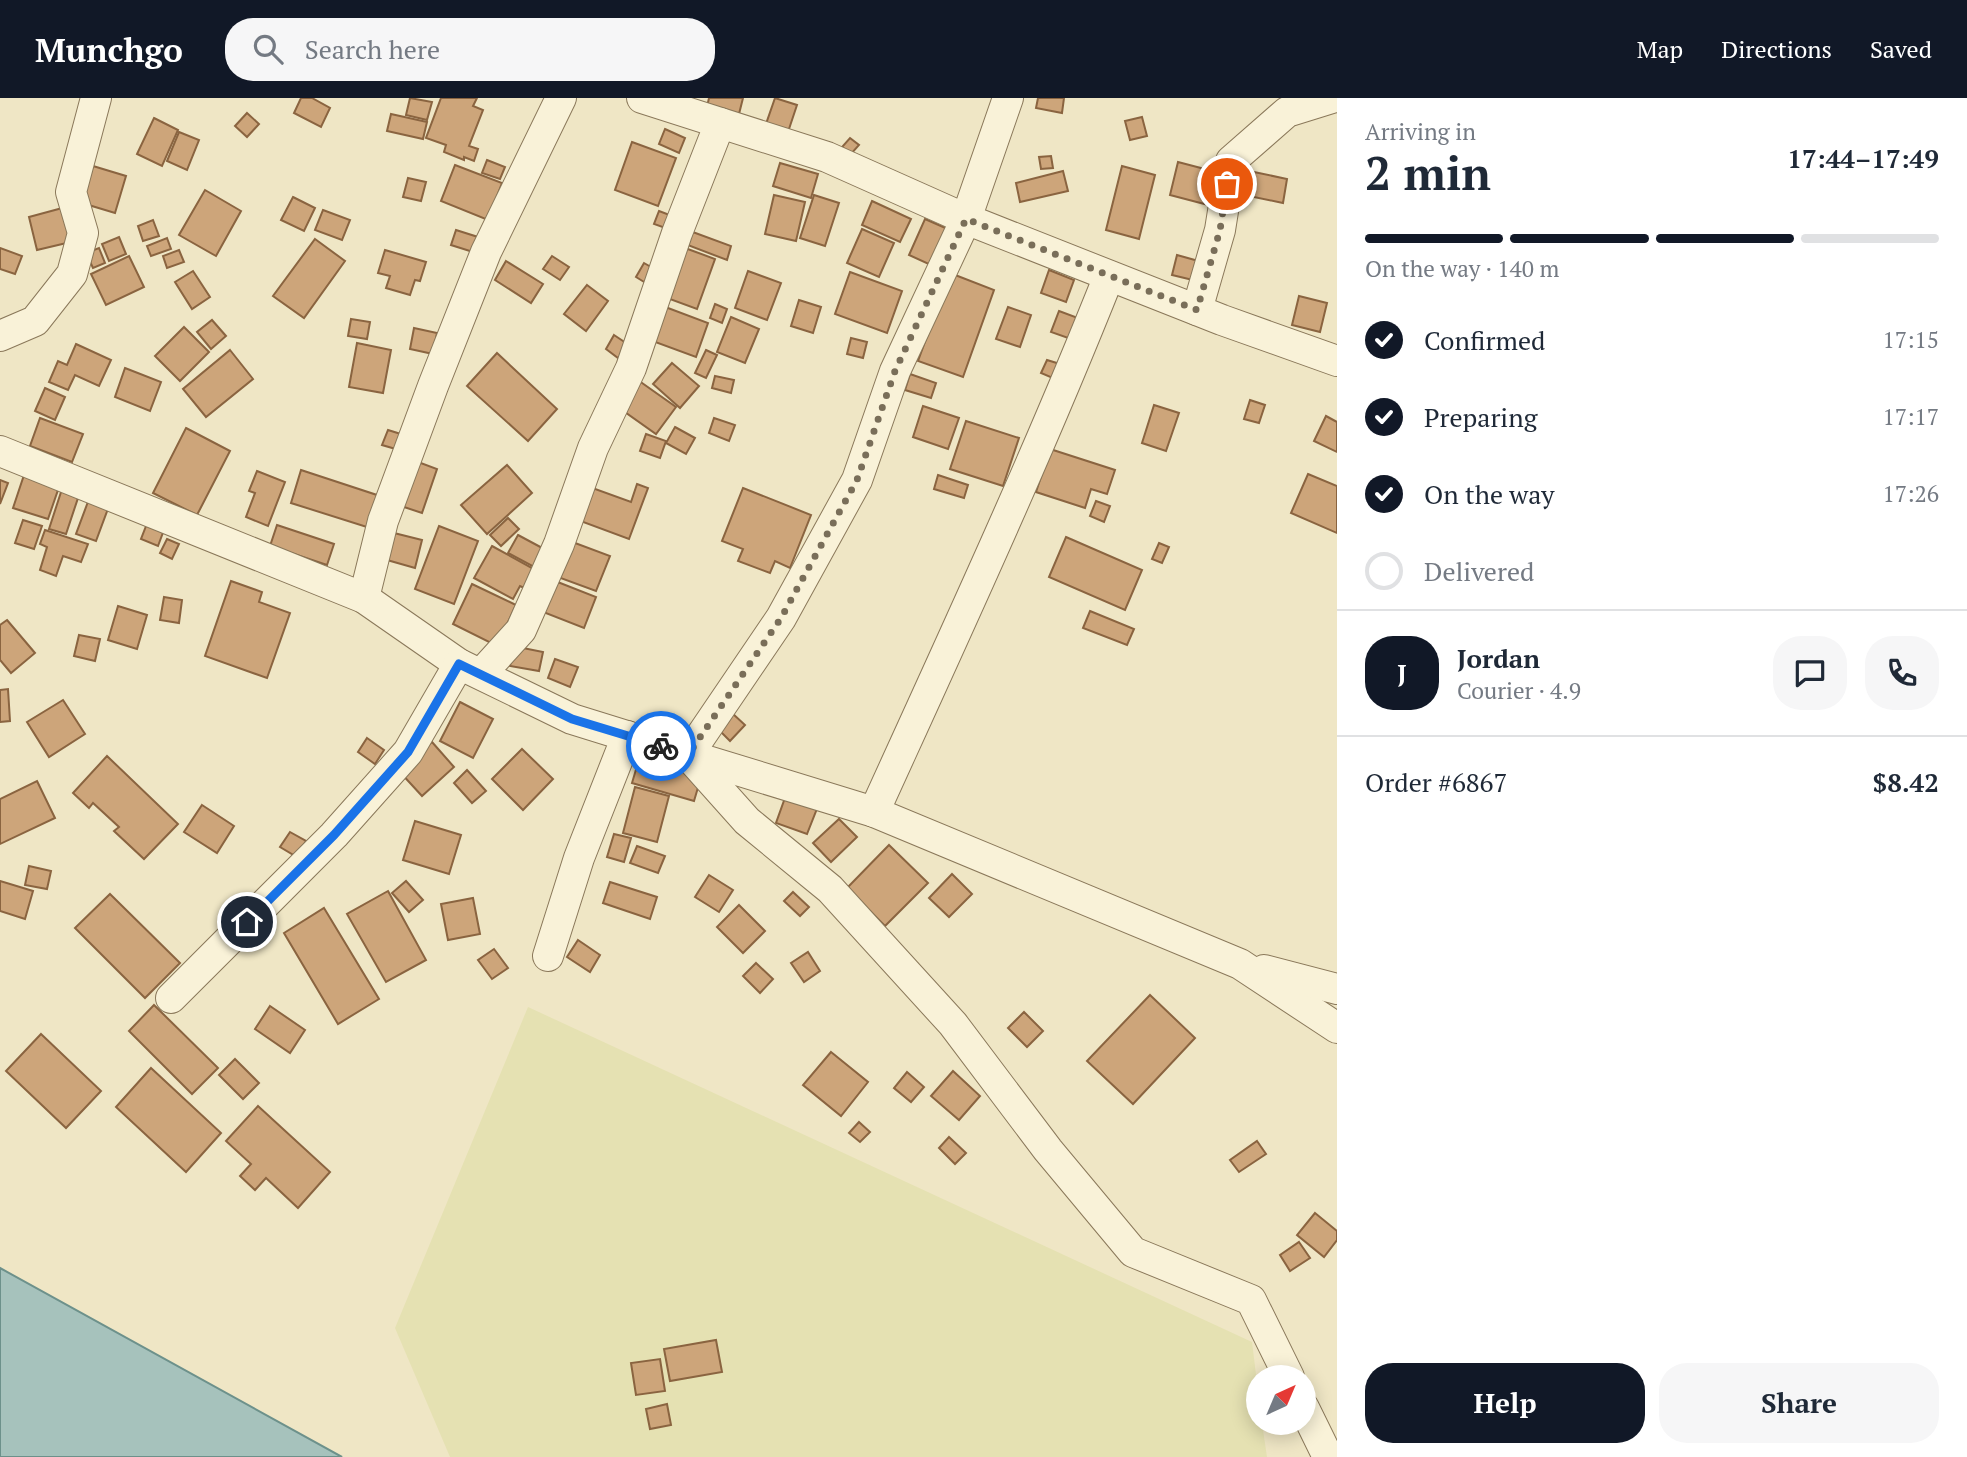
<!DOCTYPE html>
<meta charset="utf-8">
<style>
body{margin:0;font-family:"PT Serif",serif;background:#f6f6f7;color:#1f2937;height:100vh;display:flex;flex-direction:column;font-size:26px;white-space:nowrap}
*{box-sizing:border-box;margin:0}
p{font-size:23px;color:#747a83}
.icon{flex:none;width:38px;height:38px;fill:none;stroke:currentColor;stroke-width:2;stroke-linecap:round;stroke-linejoin:round}
.map{position:relative;flex:1;overflow:hidden}
.panel{display:flex;flex-direction:column;background:#fff;width:630px}
.panel>*{flex:none}
.needle{width:46px;rotate:44deg}
.buttons{position:absolute;left:1246px;top:1267px;display:grid;gap:14px}
.buttons a{display:grid;place-items:center;width:70px;height:70px;border-radius:50%;background:#fff;box-shadow:0 4px 18px #0003;font-size:35px}
.pin{position:absolute;display:grid;place-items:center;width:60px;height:60px;color:#fff;margin:-30px;border:4px solid #fff;border-radius:50%;box-shadow:0 2px 7px #0007}
.courier{position:absolute;display:grid;place-items:center;width:70px;height:70px;margin:-35px;border:5px solid #1a73e8;border-radius:50%;background:#fff;color:#222;box-shadow:0 2px 9px #0007}
.summary em{font-style:normal;font-weight:700}
.summary div{display:flex;flex-direction:column-reverse}
.summary{display:flex;align-items:center;justify-content:space-between;height:119px;padding:0 28px}
h1{font-size:46px;font-weight:700;line-height:52px}
.bar{display:grid;grid-template-columns:repeat(4,1fr);gap:10px 7px;align-content:center;height:84px;padding:0 28px}
.bar i{height:9px;border-radius:5px;background:#e0e1e3}
.bar .active{background:#111827}
.bar p{grid-column:span 4}
.line{display:flex;align-items:center;gap:18px;padding:0 28px;border-top:2px solid #e0e1e3}
.line div{flex:1}
.round{display:grid;place-items:center;flex:none;width:74px;height:74px;border-radius:28px;background:#f6f6f7}
ol{padding:0 28px;list-style:none}
li{display:flex;align-items:center;gap:21px;height:77px}
li p{margin-inline-start:auto}
li .icon{padding:7px;border-radius:50%;background:#111827;color:#fff;stroke-width:4}
li:last-child{color:#747a83}
li i{width:38px;height:38px;border:4px solid #e0e1e3;border-radius:50%}
.action{display:flex;gap:14px;margin-top:auto;padding:14px 28px}
.action a{flex:1;height:80px;border-radius:28px;background:#111827;color:#fff;font-size:28px;font-weight:700;line-height:80px;text-align:center}
.action a+a{background:#f6f6f7;color:#1f2937}
header{display:flex;align-items:center;gap:42px;box-sizing:border-box;height:98px;padding:0 35px;background:#111827;color:#fff}
header strong{font-size:33px}
nav{display:flex;gap:38px;margin-inline-start:auto;font-size:24px}
.search{width:490px;height:63px;background:#f6f6f7;display:flex;align-items:center;gap:18px;box-sizing:border-box;padding:0 24px;border-radius:28px;color:#747a83;font-size:26px}
main{display:flex;flex:1;min-height:0}
.map>svg:first-child{display:block}
</style>
<header>
<strong>Munchgo</strong>
<div class="search"><svg class="icon" aria-label="search" viewBox="0 0 24 24"><circle cx="10" cy="10" r="6"/><path d="M15 15l6 6"/></svg>Search here</div>
<nav><a>Map</a><a>Directions</a><a>Saved</a></nav>
</header>
<main>
<div class="map">
<svg width="1337" height="1359" viewBox="0 0 1337 1359">
<rect width="100%" height="100%" fill="#efe6c5"/>
<path fill="#e5e1b2" d="M 528,909 L 1252,1244 L 1258,1293 L 1258,1325 L 1262,1325 L 1267,1359 L 450,1359 L 395,1230 Z"/>
<path fill="#a6c2bc" stroke="#6d918b" stroke-width="2" d="M 0,1170 L 342,1359 L 0,1359 Z"/>
<g fill="#cda57a" stroke="#8a6440" stroke-width="2">
<path d="M 301,0 L 312,0 L 330,10 L 321,29 L 294,15 Z"/>
<path d="M 410,0 L 432,4 L 427,22 L 406,17 Z"/>
<path d="M 441,0 L 477,0 L 473,8 L 483,12 L 469,48 L 478,51 L 474,63 L 464,59 L 464,62 L 444,54 L 446,47 L 426,40 Z"/>
<path d="M 709,0 L 743,0 L 738,20 L 706,13 Z"/>
<path d="M 775,0 L 797,7 L 788,34 L 766,26 Z"/>
<path d="M 1038,0 L 1064,0 L 1062,15 L 1036,10 Z"/>
<path d="M 247,15 L 259,26 L 247,39 L 235,28 Z"/>
<path d="M 391,16 L 427,24 L 423,41 L 387,33 Z"/>
<path d="M 1142,19 L 1147,38 L 1130,42 L 1125,23 Z"/>
<path d="M 154,20 L 178,32 L 162,68 L 137,56 Z"/>
<path d="M 665,31 L 685,40 L 679,55 L 659,46 Z"/>
<path d="M 179,34 L 199,42 L 187,72 L 167,63 Z"/>
<path d="M 850,40 L 859,47 L 851,56 L 842,49 Z"/>
<path d="M 632,44 L 676,60 L 658,108 L 615,92 Z"/>
<path d="M 1051,58 L 1053,70 L 1041,71 L 1039,59 Z"/>
<path d="M 487,62 L 505,69 L 500,81 L 482,75 Z"/>
<path d="M 1178,64 L 1220,75 L 1212,108 L 1170,97 Z"/>
<path d="M 780,65 L 818,76 L 811,100 L 773,88 Z"/>
<path d="M 455,67 L 502,85 L 488,122 L 441,103 Z"/>
<path d="M 93,68 L 126,78 L 115,115 L 82,105 Z"/>
<path d="M 1122,68 L 1155,77 L 1139,141 L 1106,132 Z"/>
<path d="M 1063,73 L 1068,93 L 1020,104 L 1016,85 Z"/>
<path d="M 1254,74 L 1287,81 L 1283,105 L 1249,98 Z"/>
<path d="M 408,80 L 426,84 L 421,103 L 403,99 Z"/>
<path d="M 205,92 L 241,113 L 216,158 L 179,137 Z"/>
<path d="M 774,97 L 805,104 L 796,143 L 765,136 Z"/>
<path d="M 814,97 L 839,105 L 825,148 L 800,140 Z"/>
<path d="M 293,99 L 315,110 L 304,133 L 281,122 Z"/>
<path d="M 872,103 L 911,121 L 900,144 L 862,127 Z"/>
<path d="M 66,109 L 75,143 L 37,152 L 29,119 Z"/>
<path d="M 323,112 L 350,122 L 342,142 L 315,132 Z"/>
<path d="M 659,113 L 675,119 L 671,132 L 654,126 Z"/>
<path d="M 925,121 L 950,132 L 933,168 L 909,157 Z"/>
<path d="M 153,122 L 159,138 L 143,143 L 138,128 Z"/>
<path d="M 862,131 L 894,145 L 879,179 L 847,165 Z"/>
<path d="M 456,132 L 478,139 L 473,154 L 451,147 Z"/>
<path d="M 690,133 L 731,148 L 727,162 L 685,146 Z"/>
<path d="M 119,139 L 126,156 L 109,163 L 102,146 Z"/>
<path d="M 167,140 L 171,151 L 151,158 L 147,148 Z"/>
<path d="M 315,141 L 345,163 L 304,220 L 273,198 Z"/>
<path d="M 0,150 L 22,158 L 15,176 L 0,171 Z"/>
<path d="M 99,150 L 105,165 L 93,170 L 86,155 Z"/>
<path d="M 685,150 L 715,161 L 697,211 L 667,200 Z"/>
<path d="M 179,152 L 184,164 L 167,170 L 163,158 Z"/>
<path d="M 385,152 L 426,164 L 420,183 L 415,182 L 410,197 L 386,190 L 390,178 L 378,175 Z"/>
<path d="M 1177,157 L 1202,164 L 1197,183 L 1172,177 Z"/>
<path d="M 129,158 L 144,189 L 106,207 L 91,176 Z"/>
<path d="M 552,158 L 569,169 L 560,182 L 543,171 Z"/>
<path d="M 506,163 L 543,186 L 531,205 L 495,182 Z"/>
<path d="M 644,165 L 658,173 L 649,187 L 636,179 Z"/>
<path d="M 1049,172 L 1074,182 L 1066,204 L 1041,195 Z"/>
<path d="M 193,173 L 210,199 L 192,211 L 175,184 Z"/>
<path d="M 748,173 L 781,185 L 767,222 L 735,210 Z"/>
<path d="M 850,174 L 902,193 L 887,235 L 835,216 Z"/>
<path d="M 950,175 L 994,192 L 963,279 L 918,263 Z"/>
<path d="M 587,187 L 608,203 L 586,233 L 564,216 Z"/>
<path d="M 1299,198 L 1327,205 L 1320,234 L 1292,227 Z"/>
<path d="M 799,202 L 821,209 L 813,235 L 791,228 Z"/>
<path d="M 715,206 L 727,211 L 722,225 L 710,220 Z"/>
<path d="M 660,207 L 708,225 L 696,259 L 647,241 Z"/>
<path d="M 1008,209 L 1031,217 L 1020,249 L 996,241 Z"/>
<path d="M 1059,213 L 1078,220 L 1071,241 L 1051,234 Z"/>
<path d="M 731,219 L 759,231 L 745,265 L 717,254 Z"/>
<path d="M 351,221 L 370,224 L 367,241 L 348,238 Z"/>
<path d="M 212,222 L 226,238 L 211,251 L 197,234 Z"/>
<path d="M 184,229 L 209,254 L 180,283 L 155,258 Z"/>
<path d="M 414,230 L 437,235 L 433,256 L 410,251 Z"/>
<path d="M 614,237 L 632,249 L 622,263 L 606,251 Z"/>
<path d="M 851,240 L 867,244 L 863,260 L 847,256 Z"/>
<path d="M 357,245 L 391,252 L 383,295 L 349,289 Z"/>
<path d="M 76,246 L 111,262 L 99,288 L 75,277 L 68,292 L 49,284 L 58,263 L 67,267 Z"/>
<path d="M 230,252 L 253,281 L 206,319 L 183,291 Z"/>
<path d="M 706,252 L 717,257 L 706,280 L 695,275 Z"/>
<path d="M 497,255 L 557,311 L 528,343 L 467,288 Z"/>
<path d="M 1047,262 L 1060,266 L 1055,281 L 1041,275 Z"/>
<path d="M 672,265 L 699,288 L 680,310 L 653,286 Z"/>
<path d="M 125,270 L 161,284 L 150,313 L 115,299 Z"/>
<path d="M 910,276 L 936,285 L 931,300 L 905,292 Z"/>
<path d="M 715,278 L 734,282 L 731,295 L 712,290 Z"/>
<path d="M 635,280 L 676,309 L 656,336 L 615,307 Z"/>
<path d="M 45,290 L 65,299 L 55,322 L 35,313 Z"/>
<path d="M 1250,302 L 1265,307 L 1259,325 L 1244,321 Z"/>
<path d="M 1154,307 L 1179,315 L 1166,353 L 1142,345 Z"/>
<path d="M 923,308 L 959,320 L 948,351 L 913,339 Z"/>
<path d="M 1326,318 L 1337,324 L 1337,354 L 1314,343 Z"/>
<path d="M 40,320 L 83,336 L 72,364 L 30,348 Z"/>
<path d="M 714,320 L 735,327 L 729,343 L 709,335 Z"/>
<path d="M 966,323 L 1019,340 L 1003,388 L 950,371 Z"/>
<path d="M 675,329 L 695,340 L 686,356 L 666,345 Z"/>
<path d="M 186,330 L 230,353 L 197,417 L 153,395 Z"/>
<path d="M 388,332 L 404,337 L 399,352 L 382,347 Z"/>
<path d="M 646,336 L 666,343 L 660,360 L 640,353 Z"/>
<path d="M 1050,351 L 1115,372 L 1107,396 L 1091,391 L 1085,410 L 1036,394 Z"/>
<path d="M 410,361 L 437,371 L 422,415 L 395,406 Z"/>
<path d="M 507,367 L 532,395 L 487,436 L 461,407 Z"/>
<path d="M 301,372 L 380,398 L 370,430 L 291,405 Z"/>
<path d="M 257,373 L 285,384 L 268,428 L 246,419 L 255,395 L 249,393 Z"/>
<path d="M 1308,376 L 1337,388 L 1337,435 L 1291,415 Z"/>
<path d="M 24,377 L 59,389 L 48,421 L 13,410 Z"/>
<path d="M 938,377 L 968,387 L 964,400 L 934,391 Z"/>
<path d="M 0,382 L 8,385 L 0,406 Z"/>
<path d="M 637,386 L 648,390 L 629,441 L 575,421 L 587,388 L 631,404 Z"/>
<path d="M 743,390 L 811,417 L 790,470 L 775,463 L 770,475 L 738,463 L 743,451 L 722,443 Z"/>
<path d="M 62,391 L 79,397 L 66,436 L 49,431 Z"/>
<path d="M 89,401 L 109,408 L 96,443 L 76,436 Z"/>
<path d="M 1096,403 L 1110,408 L 1104,424 L 1090,418 Z"/>
<path d="M 508,420 L 519,431 L 501,448 L 490,437 Z"/>
<path d="M 23,422 L 42,428 L 34,451 L 15,445 Z"/>
<path d="M 148,423 L 165,429 L 158,448 L 141,441 Z"/>
<path d="M 277,427 L 334,446 L 327,467 L 270,448 Z"/>
<path d="M 439,428 L 478,443 L 454,506 L 415,491 Z"/>
<path d="M 45,432 L 88,446 L 81,464 L 63,458 L 56,478 L 40,472 L 47,449 L 40,446 Z"/>
<path d="M 394,435 L 422,442 L 415,470 L 387,462 Z"/>
<path d="M 518,437 L 546,452 L 536,470 L 508,455 Z"/>
<path d="M 1066,439 L 1142,472 L 1125,512 L 1049,479 Z"/>
<path d="M 167,441 L 179,446 L 172,461 L 160,455 Z"/>
<path d="M 567,442 L 610,458 L 596,493 L 555,478 Z"/>
<path d="M 1159,445 L 1169,449 L 1162,465 L 1152,461 Z"/>
<path d="M 492,448 L 541,475 L 531,493 L 520,488 L 513,501 L 474,480 Z"/>
<path d="M 550,481 L 596,499 L 584,530 L 538,512 Z"/>
<path d="M 231,483 L 262,494 L 259,504 L 290,515 L 267,580 L 205,558 Z"/>
<path d="M 472,486 L 516,507 L 497,548 L 453,526 Z"/>
<path d="M 164,499 L 182,502 L 179,525 L 160,522 Z"/>
<path d="M 118,508 L 147,517 L 137,551 L 108,542 Z"/>
<path d="M 1090,513 L 1134,531 L 1127,547 L 1083,530 Z"/>
<path d="M 7,522 L 35,555 L 11,575 L 0,562 L 0,527 Z"/>
<path d="M 79,537 L 100,541 L 95,563 L 74,558 Z"/>
<path d="M 513,548 L 543,554 L 539,573 L 510,568 Z"/>
<path d="M 555,561 L 578,569 L 570,589 L 548,580 Z"/>
<path d="M 8,591 L 10,623 L 0,624 L 0,592 Z"/>
<path d="M 63,602 L 85,636 L 49,659 L 27,624 Z"/>
<path d="M 460,604 L 493,621 L 473,660 L 440,643 Z"/>
<path d="M 732,615 L 745,627 L 730,643 L 718,631 Z"/>
<path d="M 367,640 L 384,652 L 375,666 L 358,654 Z"/>
<path d="M 432,644 L 454,669 L 422,698 L 399,673 Z"/>
<path d="M 522,651 L 553,681 L 523,712 L 492,681 Z"/>
<path d="M 107,658 L 178,726 L 144,761 L 114,733 L 119,729 L 93,705 L 89,710 L 73,695 Z"/>
<path d="M 640,658 L 702,676 L 694,703 L 632,685 Z"/>
<path d="M 467,672 L 486,693 L 472,705 L 454,685 Z"/>
<path d="M 37,683 L 55,720 L 0,746 L 0,701 Z"/>
<path d="M 635,689 L 669,698 L 657,744 L 623,735 Z"/>
<path d="M 786,697 L 818,708 L 807,736 L 776,725 Z"/>
<path d="M 202,707 L 234,728 L 217,755 L 184,734 Z"/>
<path d="M 839,721 L 857,739 L 831,764 L 813,745 Z"/>
<path d="M 415,723 L 461,737 L 449,776 L 403,762 Z"/>
<path d="M 290,734 L 306,743 L 297,759 L 280,749 Z"/>
<path d="M 614,736 L 631,740 L 624,764 L 607,759 Z"/>
<path d="M 889,747 L 928,785 L 885,828 L 847,790 Z"/>
<path d="M 637,748 L 665,758 L 658,775 L 630,765 Z"/>
<path d="M 29,768 L 51,773 L 47,791 L 25,787 Z"/>
<path d="M 952,776 L 972,796 L 949,819 L 929,800 Z"/>
<path d="M 709,777 L 733,792 L 719,814 L 695,799 Z"/>
<path d="M 0,783 L 33,793 L 25,821 L 0,813 Z"/>
<path d="M 406,783 L 423,802 L 409,814 L 392,795 Z"/>
<path d="M 610,784 L 657,799 L 650,821 L 603,805 Z"/>
<path d="M 388,793 L 426,862 L 386,884 L 347,816 Z"/>
<path d="M 793,794 L 809,809 L 800,818 L 784,803 Z"/>
<path d="M 110,796 L 180,865 L 145,900 L 75,830 Z"/>
<path d="M 473,800 L 480,836 L 448,842 L 441,806 Z"/>
<path d="M 739,807 L 765,833 L 743,855 L 717,829 Z"/>
<path d="M 324,810 L 379,901 L 338,926 L 284,835 Z"/>
<path d="M 578,842 L 600,857 L 590,874 L 567,859 Z"/>
<path d="M 494,851 L 508,870 L 492,881 L 478,862 Z"/>
<path d="M 808,854 L 820,873 L 804,884 L 791,865 Z"/>
<path d="M 756,865 L 773,881 L 760,895 L 743,878 Z"/>
<path d="M 1150,897 L 1195,940 L 1133,1006 L 1087,963 Z"/>
<path d="M 154,907 L 218,970 L 192,996 L 129,933 Z"/>
<path d="M 270,908 L 305,932 L 290,955 L 255,931 Z"/>
<path d="M 1024,914 L 1043,933 L 1027,949 L 1008,930 Z"/>
<path d="M 41,936 L 101,993 L 66,1030 L 6,973 Z"/>
<path d="M 831,954 L 868,984 L 841,1018 L 803,987 Z"/>
<path d="M 235,961 L 259,985 L 243,1001 L 219,977 Z"/>
<path d="M 151,970 L 221,1035 L 186,1074 L 116,1009 Z"/>
<path d="M 953,973 L 980,998 L 959,1022 L 931,998 Z"/>
<path d="M 907,974 L 924,989 L 911,1004 L 894,990 Z"/>
<path d="M 258,1008 L 330,1074 L 298,1110 L 266,1080 L 255,1092 L 240,1078 L 251,1066 L 226,1043 Z"/>
<path d="M 859,1024 L 870,1034 L 860,1044 L 849,1035 Z"/>
<path d="M 949,1039 L 966,1055 L 955,1066 L 939,1050 Z"/>
<path d="M 1257,1043 L 1266,1056 L 1239,1074 L 1230,1062 Z"/>
<path d="M 1315,1115 L 1337,1133 L 1337,1142 L 1324,1159 L 1297,1137 Z"/>
<path d="M 1299,1144 L 1310,1160 L 1290,1173 L 1280,1157 Z"/>
<path d="M 716,1242 L 722,1274 L 670,1283 L 664,1251 Z"/>
<path d="M 660,1261 L 665,1293 L 636,1297 L 631,1265 Z"/>
<path d="M 667,1306 L 671,1327 L 650,1331 L 646,1311 Z"/>
</g>
<g fill="none" stroke-linecap="round" stroke-linejoin="round">
<g stroke="#8a785a" stroke-width="32">
<g id="minor">
<path d="M 642,0 L 827,59 L 966,121 L 1222,222 L 1337,263"/>
<path d="M 1008,0 L 966,121 L 895,273 L 857,382 L 781,520 L 688,657 L 874,714 L 1240,866 L 1337,930"/>
<path d="M 1197,212 L 1220,132 L 1231,63 L 1287,14 L 1332,0"/>
<path d="M 0,238 L 35,223 L 72,176 L 83,135 L 71,94 L 96,0"/>
<path d="M 0,353 L 364,500 L 459,566 L 572,621 L 688,657 L 747,723 L 830,791 L 953,926 L 1048,1052 L 1133,1154 L 1251,1202 L 1289,1279"/>
<path d="M 364,500 L 383,423 L 433,288 L 486,154 L 561,0"/>
<path d="M 481,576 L 521,532 L 559,446 L 593,350 L 631,270 L 677,135 L 720,25"/>
<path d="M 874,714 C 955,536 1037,359 1109,178"/>
<path d="M 548,858 L 579,760 L 627,638"/>
<path d="M 1264,872 L 1337,891"/>
<path d="M 171,900 L 334,737 L 408,654 L 459,566"/>
<path d="M 1304,1310 L 1328,1359"/>
</g>
</g>
<use href="#minor" stroke="#f9f2d8" stroke-width="30"/>
</g>
<g fill="none" stroke-linecap="round" stroke-linejoin="round">
<path stroke="#796e59" stroke-width="7" stroke-dasharray="0 12.6" d="M 661,648 L 688,657 L 781,520 L 857,382 L 895,273 L 966,121 L 1197,212 L 1220,132 L 1227,86"/>
<path stroke="#1a73e8" stroke-width="9" d="M 247,824 L 334,737 L 408,654 L 459,566 L 572,621 L 661,648"/>
</g>
</svg>
<div class="buttons">
<a><svg class="needle" viewBox="-14 -14 28 28"><path d="M0-13l5 13h-10z" fill="#e53935"/><path d="M0 13l5-13h-10z" fill="#747a83"/></svg></a>
</div>
<div class="pin" style="left:1227px;top:86px;background:#ea580c"><svg class="icon" aria-label="bag" viewBox="0 0 24 24"><path d="M5 8h14l-1 12H6zM9 8a3 3 0 0 1 6 0"/></svg></div>
<div class="pin" style="left:247px;top:824px;background:#1f2937"><svg class="icon" aria-label="home" viewBox="0 0 24 24"><path d="M3 11l9-7 9 7M6 9v11h12V9"/></svg></div>
<div class="courier" style="left:661px;top:648px"><svg class="icon" aria-label="bike" viewBox="0 0 24 24"><circle cx="6" cy="16" r="4"/><circle cx="18" cy="16" r="4"/><path d="M6 16l4-8h5l3 8M10 8l3 8H6M13 5h3"/></svg></div>
</div>
<section class="panel">
<div class="summary"><div><h1>2 min</h1><p>Arriving in</p></div><em>17:44–17:49</em></div>
<div class="bar"><i class="active"></i><i class="active"></i><i class="active"></i><i></i><p>On the way · 140 m</p></div>
<ol>
<li><svg class="icon" aria-label="check" viewBox="0 0 24 24"><path d="M5 12l5 5 9-10"/></svg>Confirmed<p>17:15</p></li>
<li><svg class="icon" aria-label="check" viewBox="0 0 24 24"><path d="M5 12l5 5 9-10"/></svg>Preparing<p>17:17</p></li>
<li><svg class="icon" aria-label="check" viewBox="0 0 24 24"><path d="M5 12l5 5 9-10"/></svg>On the way<p>17:26</p></li>
<li><i></i>Delivered</li>
</ol>
<div class="line" style="height:126px"><b class="round" style="background:#111827;color:#fff">J</b><div><b>Jordan</b><p>Courier · 4.9</p></div><a class="round"><svg class="icon" aria-label="chat" viewBox="0 0 24 24"><path d="M4 5h16v11H9l-5 4z"/></svg></a><a class="round"><svg class="icon" aria-label="phone" viewBox="0 0 24 24"><path d="M5 4h4l2 5-3 2q2 4 5 5l2-3 5 2v4C11 20 4 13 5 4z"/></svg></a></div>
<div class="line" style="height:91px"><div>Order #6867</div><b>$8.42</b></div>
<div class="action"><a>Help</a><a>Share</a></div>
</section>
</main>
